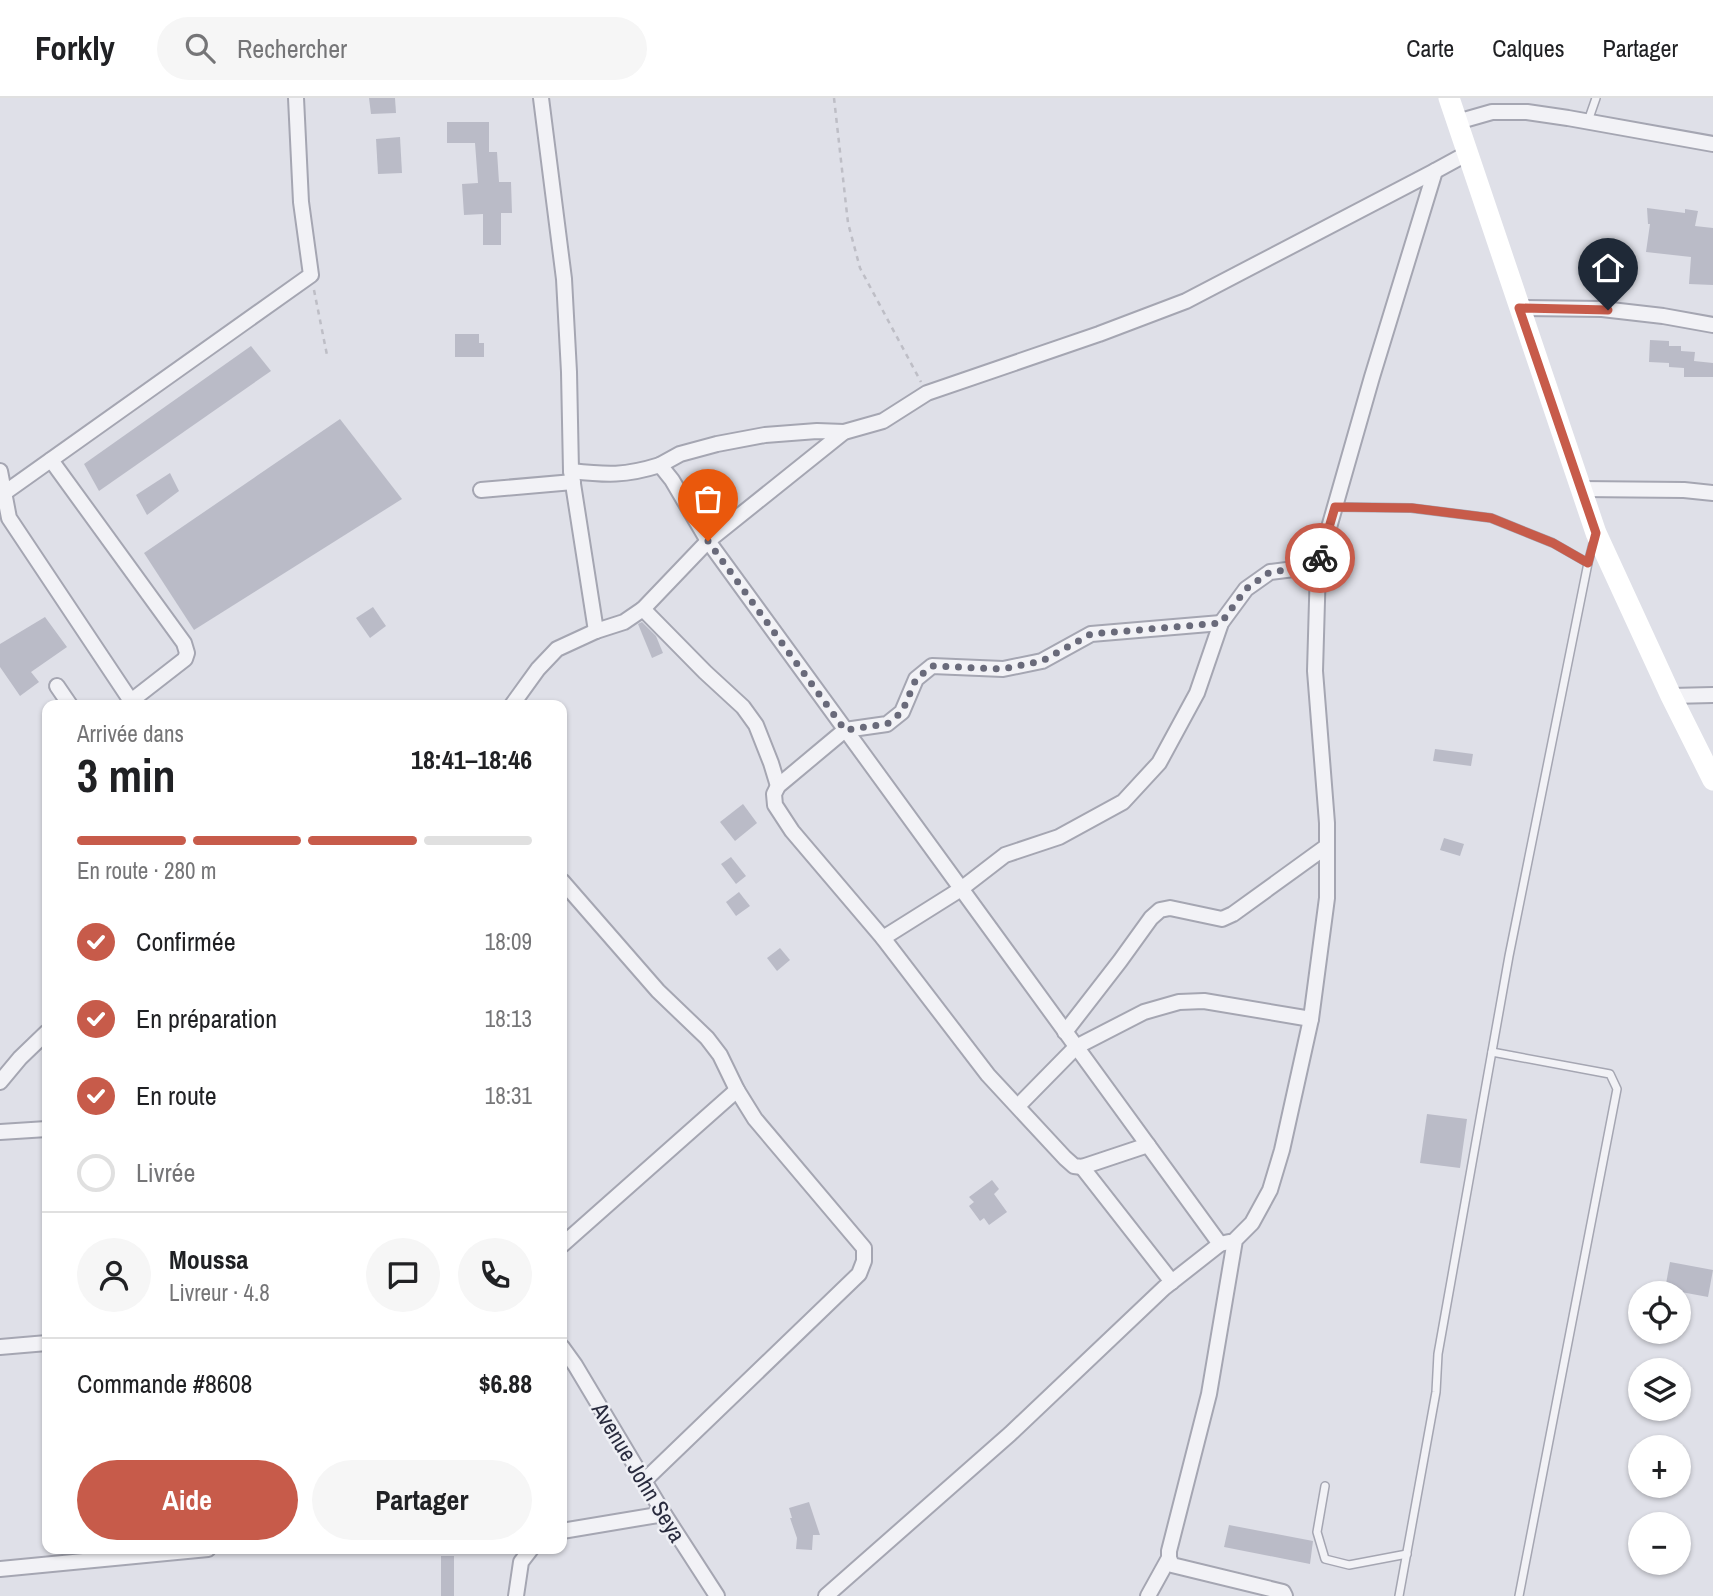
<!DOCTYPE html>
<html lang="fr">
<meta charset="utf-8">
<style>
body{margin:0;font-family:"Archivo Narrow",sans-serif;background:#f6f6f6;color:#202124;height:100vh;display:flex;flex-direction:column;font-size:26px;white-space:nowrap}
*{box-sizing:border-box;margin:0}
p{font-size:23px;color:#757577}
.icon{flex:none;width:38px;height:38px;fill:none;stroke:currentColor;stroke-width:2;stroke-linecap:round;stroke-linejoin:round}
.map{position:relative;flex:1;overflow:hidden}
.panel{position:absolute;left:42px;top:602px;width:525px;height:854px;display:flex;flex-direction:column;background:#fff;border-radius:14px;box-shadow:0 2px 5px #0004}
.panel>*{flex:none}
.controls{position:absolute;left:1628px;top:1183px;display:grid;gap:14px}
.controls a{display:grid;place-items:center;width:63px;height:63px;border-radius:50%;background:#fff;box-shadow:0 2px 5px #0004;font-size:35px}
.pin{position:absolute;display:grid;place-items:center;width:60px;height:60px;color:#fff;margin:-72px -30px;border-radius:50% 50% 50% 0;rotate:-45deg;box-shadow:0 0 7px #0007}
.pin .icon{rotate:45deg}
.courier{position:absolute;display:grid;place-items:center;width:70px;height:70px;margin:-35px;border:5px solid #c75b4a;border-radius:50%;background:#fff;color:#222;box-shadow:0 2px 9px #0007}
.summary em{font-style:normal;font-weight:800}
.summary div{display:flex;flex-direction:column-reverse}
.summary{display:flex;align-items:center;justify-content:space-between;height:119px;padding:0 35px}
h1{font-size:46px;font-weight:800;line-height:52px}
.bar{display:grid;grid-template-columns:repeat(4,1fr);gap:10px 7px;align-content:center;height:84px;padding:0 35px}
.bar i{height:9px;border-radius:5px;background:#e0e0e0}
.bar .selected{background:#c75b4a}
.bar p{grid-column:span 4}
.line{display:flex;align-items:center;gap:18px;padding:0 35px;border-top:2px solid #e0e0e0}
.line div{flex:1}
.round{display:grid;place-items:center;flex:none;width:74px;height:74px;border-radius:37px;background:#f6f6f6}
ol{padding:0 35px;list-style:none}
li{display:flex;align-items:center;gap:21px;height:77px}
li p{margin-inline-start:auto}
li .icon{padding:7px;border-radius:50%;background:#c75b4a;color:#fff;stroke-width:4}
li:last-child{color:#757577}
li i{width:38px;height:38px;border:4px solid #e0e0e0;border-radius:50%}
.primary-button{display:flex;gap:14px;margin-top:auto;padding:14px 35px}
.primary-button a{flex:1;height:80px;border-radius:42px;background:#c75b4a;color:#fff;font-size:28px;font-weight:800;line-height:80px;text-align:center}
.primary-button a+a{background:#f6f6f6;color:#202124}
header{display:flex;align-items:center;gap:42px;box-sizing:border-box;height:98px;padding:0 35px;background:#fff;border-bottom:2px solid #e0e0e0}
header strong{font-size:33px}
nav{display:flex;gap:38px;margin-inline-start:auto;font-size:24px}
.search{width:490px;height:63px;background:#f6f6f6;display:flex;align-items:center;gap:18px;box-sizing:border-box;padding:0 24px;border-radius:38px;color:#757577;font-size:26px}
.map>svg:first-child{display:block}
</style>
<header>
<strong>Forkly</strong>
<div class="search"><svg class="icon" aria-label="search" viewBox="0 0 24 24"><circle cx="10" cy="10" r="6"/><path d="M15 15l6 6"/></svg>Rechercher</div>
<nav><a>Carte</a><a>Calques</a><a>Partager</a></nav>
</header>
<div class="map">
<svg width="1713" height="1498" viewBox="0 0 1713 1498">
<rect width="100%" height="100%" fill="#dfe0e8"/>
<g fill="#babbc7">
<path d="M 369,0 L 395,0 L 396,15 L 371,16 Z"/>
<path d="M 447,24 L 489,24 L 489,54 L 497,54 L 499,84 L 511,84 L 512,115 L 501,115 L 501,147 L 483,147 L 483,116 L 464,117 L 462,86 L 478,85 L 475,45 L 447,45 Z"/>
<path d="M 400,39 L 402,75 L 378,76 L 376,41 Z"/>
<path d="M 1647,110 L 1685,115 L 1685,111 L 1698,113 L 1695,128 L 1713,130 L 1713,187 L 1689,186 L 1691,159 L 1646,154 L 1650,126 L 1648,126 Z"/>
<path d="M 455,236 L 479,236 L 479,245 L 484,245 L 484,259 L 455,259 Z"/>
<path d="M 1650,242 L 1669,243 L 1669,248 L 1681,248 L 1681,253 L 1695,254 L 1694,263 L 1713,265 L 1713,279 L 1684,279 L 1684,270 L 1669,269 L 1669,265 L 1649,264 Z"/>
<path d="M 251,248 L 271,273 L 99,393 L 84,366 Z"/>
<path d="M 340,321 L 402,401 L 194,532 L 144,455 Z"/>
<path d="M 170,375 L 179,393 L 147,417 L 136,397 Z"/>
<path d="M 373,509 L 386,528 L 370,540 L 356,520 Z"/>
<path d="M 45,519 L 67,549 L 31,574 L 39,584 L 20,598 L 0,569 L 0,546 Z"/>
<path d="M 642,524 L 656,538 L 663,555 L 652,560 L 638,526 Z"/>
<path d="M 1435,651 L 1473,656 L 1471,668 L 1433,663 Z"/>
<path d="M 743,706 L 757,725 L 735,743 L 720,724 Z"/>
<path d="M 1444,740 L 1464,746 L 1460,758 L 1440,752 Z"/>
<path d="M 731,759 L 746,778 L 736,786 L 721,766 Z"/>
<path d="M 739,794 L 750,808 L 736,818 L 726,804 Z"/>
<path d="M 780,850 L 790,862 L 777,873 L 767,860 Z"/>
<path d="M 1427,1016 L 1467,1021 L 1460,1070 L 1420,1065 Z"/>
<path d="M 992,1082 L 999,1091 L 994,1096 L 1007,1114 L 989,1127 L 984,1120 L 980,1123 L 969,1108 L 974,1104 L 969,1099 Z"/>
<path d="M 1670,1164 L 1713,1172 L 1708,1199 L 1665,1191 Z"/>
<path d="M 809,1404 L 820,1437 L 813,1437 L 812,1452 L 796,1451 L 797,1440 L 790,1420 L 792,1420 L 789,1410 Z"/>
<path d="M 1229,1427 L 1313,1443 L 1310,1466 L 1224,1449 Z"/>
<rect x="441" y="1458" width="13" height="40"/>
</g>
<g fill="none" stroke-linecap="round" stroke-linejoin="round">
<g stroke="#a5a6b2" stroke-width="10">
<g id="lane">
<path d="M 1588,23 L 1596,0"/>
<path d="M 1336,409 L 1411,410 L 1491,420 L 1553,445 L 1588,465"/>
<path d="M 1492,954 L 1610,976 L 1617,991 L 1519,1498"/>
<path d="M 1325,1388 L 1317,1434 L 1325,1461 L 1349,1467 L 1407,1456"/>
<path d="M 1399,1498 L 1436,1294 L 1438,1256 L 1509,858 L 1588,465 L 1594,442"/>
</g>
</g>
<g stroke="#a5a6b2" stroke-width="18">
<g id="street">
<path d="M 541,0 L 564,181 L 569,274 L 571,373 L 596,533"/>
<path d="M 1457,24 L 1492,14 L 1527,14 L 1568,20 L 1713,46"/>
<path d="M 1519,210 L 1602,211 L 1663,218 L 1713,227"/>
<path d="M 660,367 L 680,356 L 717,346 L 765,337 L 817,333 L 844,334"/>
<path d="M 0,373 L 9,420 L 131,603 L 185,561 L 187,555 L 184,545 L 51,362"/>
<path d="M 571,373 C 607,377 625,378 660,367 L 672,382 L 708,443 L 1220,1146"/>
<path d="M 1580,391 L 1684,392 L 1713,395"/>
<path d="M 481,392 L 573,384"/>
<path d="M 0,398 L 311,177 L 301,104 L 296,0"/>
<path d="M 643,511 L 705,574 L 743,609 L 756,627 L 771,665 L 778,688"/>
<path d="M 57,588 L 70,607"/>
<path d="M 1671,598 L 1713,597"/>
<path d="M 512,607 L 538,571 L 557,551 L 596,533 L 624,524 L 643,511 L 708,443 L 844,334 L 883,323 L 927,295 L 1099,236 L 1186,203 L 1435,73"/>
<path d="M 562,783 L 658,893 L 707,940 L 720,957 L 737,992 L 755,1021 L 864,1150 L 864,1163 L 859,1176 L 644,1383"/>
<path d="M 883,840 L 961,791 L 1005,757 L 1059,739 L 1123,704 L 1159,665 L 1197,595 L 1221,525 L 1246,491 L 1270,474 L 1318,468"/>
<path d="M 1065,934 L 1120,863 L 1151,820 L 1160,812 L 1170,810 L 1222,821 L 1233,816 L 1327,748"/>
<path d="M 0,984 L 20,960 L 47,934"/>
<path d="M 1018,1008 L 1076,949 L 1144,914 L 1179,904 L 1204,903 L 1311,921"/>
<path d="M 0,1034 L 47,1031"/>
<path d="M 1148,1047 L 1082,1069 L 1074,1068 L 1065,1060 L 988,977 L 883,840 L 792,733 L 775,707 L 774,696 L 778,688 L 845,632 L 887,626 L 902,614 L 916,581 L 932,568 L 1003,571 L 1042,563 L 1091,536 L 1221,525"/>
<path d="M 1082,1069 L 1172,1184"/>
<path d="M 562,1147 L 737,992"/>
<path d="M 0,1249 L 47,1245"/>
<path d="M 562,1249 L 575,1267 L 664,1416 L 717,1498"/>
<path d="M 562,1433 L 664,1416"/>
<path d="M 0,1471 L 208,1451"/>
<path d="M 516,1498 L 521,1464 L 531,1451"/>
<path d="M 826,1498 L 1010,1336 L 1164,1190 L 1220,1146 L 1229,1144"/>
<path d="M 1148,1498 L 1169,1460"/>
<path d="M 1285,1498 L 1283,1494 L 1172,1467 L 1169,1460 L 1169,1453 L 1209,1296 L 1235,1142 L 1252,1125 L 1270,1092 L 1282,1052 L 1311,921 L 1327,800 L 1327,725 L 1315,573 L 1318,468 L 1372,279 L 1435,73 L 1468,55"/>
</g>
</g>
<g stroke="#bebec6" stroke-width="2.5" stroke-dasharray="5 5" stroke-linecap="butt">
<path d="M 834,0 L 848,125 L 860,170 L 921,284"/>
<path d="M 314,192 L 327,257"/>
</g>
<use href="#lane" stroke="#f2f2f6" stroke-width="7"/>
<use href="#street" stroke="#f2f2f6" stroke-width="14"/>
<path stroke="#fff" stroke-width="21" d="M 1449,0 L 1596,435 L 1671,598 L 1713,682"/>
</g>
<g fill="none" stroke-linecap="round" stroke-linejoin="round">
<path stroke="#696a7a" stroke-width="7" stroke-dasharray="0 12.6" d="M 708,443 L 845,632 L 887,626 L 902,614 L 916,581 L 932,568 L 1003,571 L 1042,563 L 1091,536 L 1221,525 L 1246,491 L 1270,474 L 1318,468 L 1320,460"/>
<path stroke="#c75b4a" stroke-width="9" d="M 1320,460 L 1335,409 L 1412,410 L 1491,420 L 1553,445 L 1588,465 L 1596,435 L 1519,210 L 1608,212"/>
</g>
<g text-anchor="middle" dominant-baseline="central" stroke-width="5" stroke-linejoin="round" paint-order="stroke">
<g font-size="23" fill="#292b3e" stroke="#eff0f5">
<text transform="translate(639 1374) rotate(59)">Avenue John Seya</text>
</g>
</g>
</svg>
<div class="controls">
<a><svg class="icon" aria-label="locate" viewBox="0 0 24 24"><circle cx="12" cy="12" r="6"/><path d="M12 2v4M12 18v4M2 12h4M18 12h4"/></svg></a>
<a><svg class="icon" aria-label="layers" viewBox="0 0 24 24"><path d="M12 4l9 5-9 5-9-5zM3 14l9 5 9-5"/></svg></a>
<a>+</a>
<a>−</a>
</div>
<div class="pin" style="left:708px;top:443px;background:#ea580c"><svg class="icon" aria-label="bag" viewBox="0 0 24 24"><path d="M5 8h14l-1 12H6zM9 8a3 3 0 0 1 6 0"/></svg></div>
<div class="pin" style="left:1608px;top:212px;background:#1f2937"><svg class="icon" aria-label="home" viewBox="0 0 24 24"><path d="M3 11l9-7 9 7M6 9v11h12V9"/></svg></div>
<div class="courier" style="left:1320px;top:460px"><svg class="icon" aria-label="bike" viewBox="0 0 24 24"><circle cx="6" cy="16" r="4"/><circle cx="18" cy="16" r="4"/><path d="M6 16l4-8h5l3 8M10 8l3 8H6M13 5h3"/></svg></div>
<section class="panel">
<div class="summary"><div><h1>3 min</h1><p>Arrivée dans</p></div><em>18:41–18:46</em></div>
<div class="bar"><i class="selected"></i><i class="selected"></i><i class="selected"></i><i></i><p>En route · 280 m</p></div>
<ol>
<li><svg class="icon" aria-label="check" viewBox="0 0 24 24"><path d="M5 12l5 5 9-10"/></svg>Confirmée<p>18:09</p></li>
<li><svg class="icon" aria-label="check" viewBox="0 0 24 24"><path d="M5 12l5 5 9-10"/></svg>En préparation<p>18:13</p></li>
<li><svg class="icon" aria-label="check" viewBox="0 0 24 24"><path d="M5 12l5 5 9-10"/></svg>En route<p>18:31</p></li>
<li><i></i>Livrée</li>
</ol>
<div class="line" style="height:126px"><a class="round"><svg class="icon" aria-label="person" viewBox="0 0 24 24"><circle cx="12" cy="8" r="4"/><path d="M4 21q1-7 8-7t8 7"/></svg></a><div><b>Moussa</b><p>Livreur · 4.8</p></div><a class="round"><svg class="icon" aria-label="chat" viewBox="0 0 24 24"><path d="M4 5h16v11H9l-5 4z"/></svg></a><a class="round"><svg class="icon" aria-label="phone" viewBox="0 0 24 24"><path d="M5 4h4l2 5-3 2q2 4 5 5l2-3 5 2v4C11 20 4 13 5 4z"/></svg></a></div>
<div class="line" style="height:91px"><div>Commande #8608</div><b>$6.88</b></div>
<div class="primary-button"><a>Aide</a><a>Partager</a></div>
</section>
</div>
